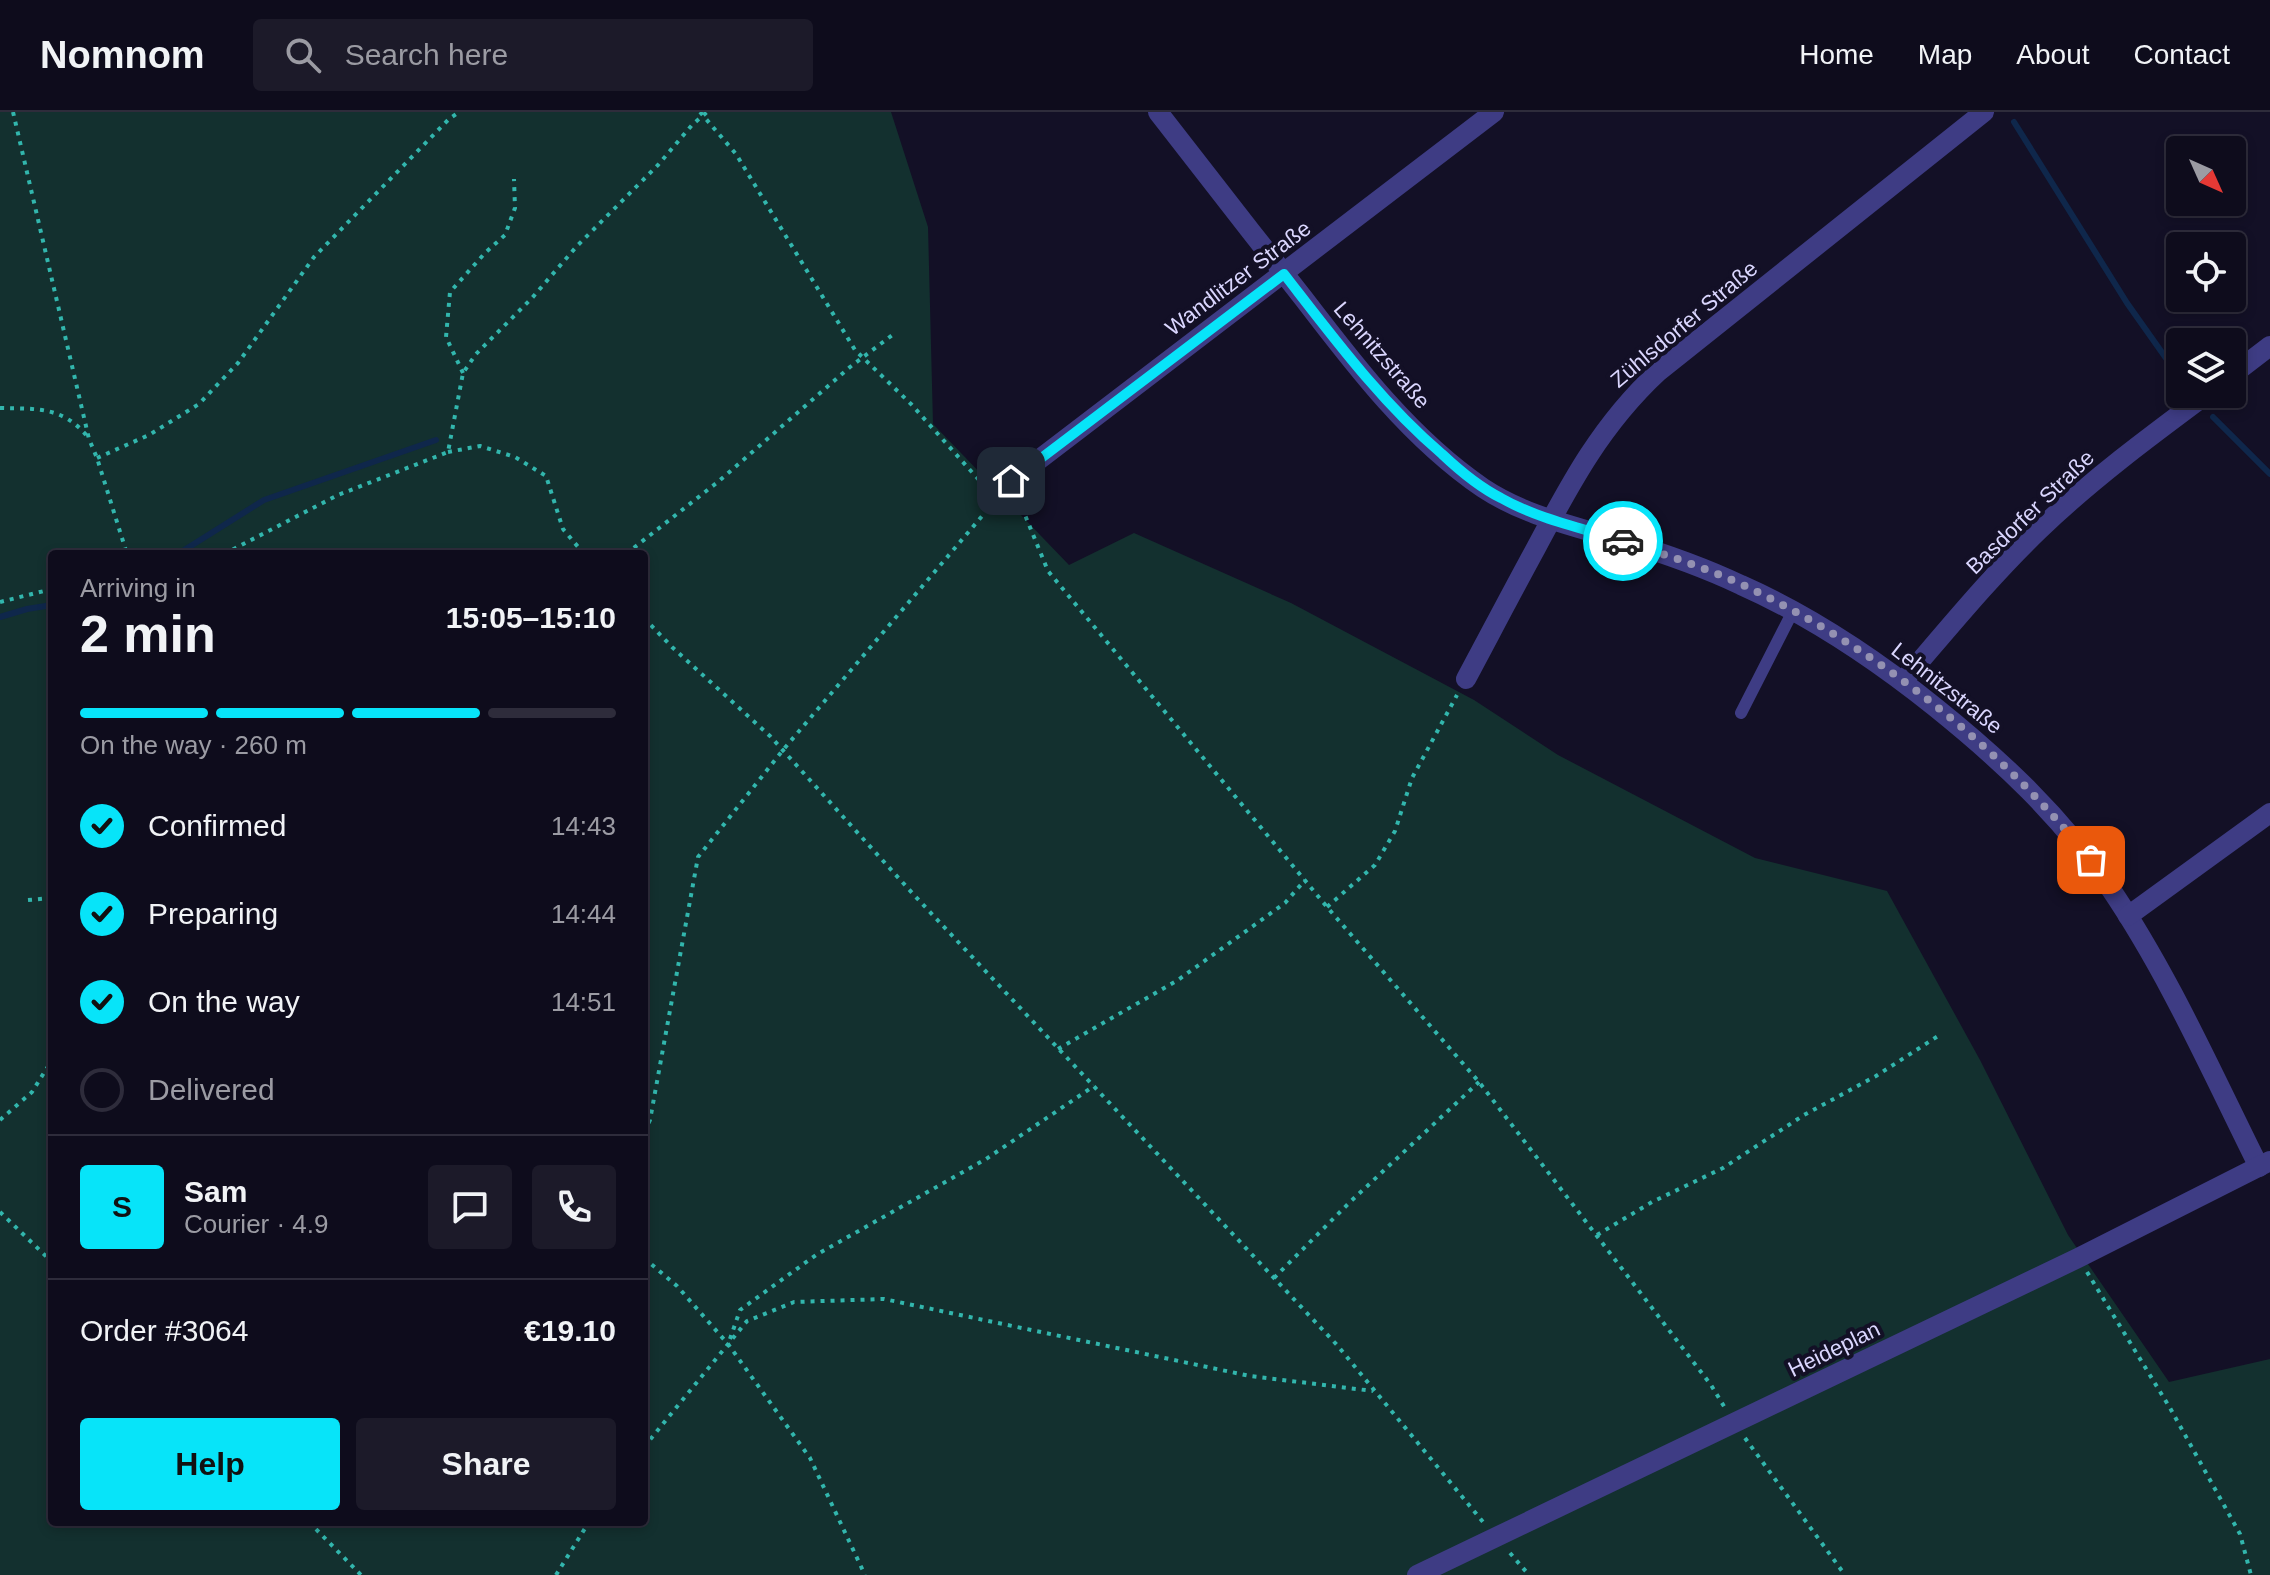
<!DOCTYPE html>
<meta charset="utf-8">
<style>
body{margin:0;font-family:Arial,sans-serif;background:#1c1a29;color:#f1f3f6;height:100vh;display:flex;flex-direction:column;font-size:30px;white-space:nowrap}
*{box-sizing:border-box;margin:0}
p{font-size:26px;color:#9b9ba3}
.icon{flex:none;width:44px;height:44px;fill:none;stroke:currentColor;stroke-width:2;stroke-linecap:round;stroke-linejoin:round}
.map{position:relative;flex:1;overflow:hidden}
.side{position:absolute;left:48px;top:438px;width:600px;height:976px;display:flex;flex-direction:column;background:#0e0c1c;border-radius:8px;box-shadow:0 4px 12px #0003,0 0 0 2px #2e2c3b}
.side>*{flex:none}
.needle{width:52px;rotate:135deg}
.controls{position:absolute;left:2166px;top:24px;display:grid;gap:16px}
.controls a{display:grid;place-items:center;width:80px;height:80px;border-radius:8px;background:#0e0c1c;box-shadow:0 4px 12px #0003,0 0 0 2px #2e2c3b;font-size:40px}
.pin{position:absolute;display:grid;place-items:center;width:68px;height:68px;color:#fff;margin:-34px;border-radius:16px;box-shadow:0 4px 12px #0006}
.courier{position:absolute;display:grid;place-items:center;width:80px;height:80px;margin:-40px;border:6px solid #07e4f9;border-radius:50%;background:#fff;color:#222;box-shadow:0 2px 10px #0007}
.overview em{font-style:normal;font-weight:800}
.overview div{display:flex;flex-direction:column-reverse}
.overview{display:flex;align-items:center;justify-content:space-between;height:136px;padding:0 32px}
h1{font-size:52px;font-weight:800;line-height:60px}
.bar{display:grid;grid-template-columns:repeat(4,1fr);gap:12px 8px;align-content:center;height:96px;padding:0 32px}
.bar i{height:10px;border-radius:6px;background:#2e2c3b}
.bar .active{background:#07e4f9}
.bar p{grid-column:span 4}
.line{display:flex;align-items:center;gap:20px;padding:0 32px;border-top:2px solid #2e2c3b}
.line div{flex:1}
.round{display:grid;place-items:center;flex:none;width:84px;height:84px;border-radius:8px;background:#1c1a29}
ol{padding:0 32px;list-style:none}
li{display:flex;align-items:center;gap:24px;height:88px}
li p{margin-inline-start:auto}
li .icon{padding:8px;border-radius:50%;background:#07e4f9;color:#111;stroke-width:4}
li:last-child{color:#9b9ba3}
li i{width:44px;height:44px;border:4px solid #2e2c3b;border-radius:50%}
.button{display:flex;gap:16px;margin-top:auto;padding:16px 32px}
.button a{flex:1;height:92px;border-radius:8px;background:#07e4f9;color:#111;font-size:32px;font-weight:800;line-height:92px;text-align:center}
.button a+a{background:#1c1a29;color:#f1f3f6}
header{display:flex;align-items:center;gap:48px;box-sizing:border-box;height:112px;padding:0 40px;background:#0e0c1c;border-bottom:2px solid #2e2c3b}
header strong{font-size:38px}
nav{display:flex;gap:44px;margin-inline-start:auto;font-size:28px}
.search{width:560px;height:72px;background:#1c1a29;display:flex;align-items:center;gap:20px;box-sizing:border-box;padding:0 28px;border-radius:8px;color:#9b9ba3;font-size:30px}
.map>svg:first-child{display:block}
</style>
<header>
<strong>Nomnom</strong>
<div class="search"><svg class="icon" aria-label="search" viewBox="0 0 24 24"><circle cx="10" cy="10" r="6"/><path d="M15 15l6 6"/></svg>Search here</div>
<nav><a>Home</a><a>Map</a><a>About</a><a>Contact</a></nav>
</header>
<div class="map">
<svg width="2270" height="1463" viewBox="0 0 2270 1463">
<rect width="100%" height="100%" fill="#131026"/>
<path fill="#13302f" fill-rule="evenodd" d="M 0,0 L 891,0 L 928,115 L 933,312 L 1069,453 L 1134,421 L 1291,491 L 1474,588 L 1558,643 L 1755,746 L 1887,779 L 1980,948 L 2068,1123 L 2169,1270 L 2270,1247 L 2270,1463 L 0,1463 ZM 52,442 L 644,442 L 644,1410 L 52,1410 Z"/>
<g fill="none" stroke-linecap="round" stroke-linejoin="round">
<g stroke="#0f274b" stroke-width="6">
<path d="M 2014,10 L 2127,191 L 2180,266"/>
<path d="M 2213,305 L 2270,362"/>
<path d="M 178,442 L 264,388 L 436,328"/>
<path d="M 0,505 L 27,497 L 52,493"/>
</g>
<g stroke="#32b6ad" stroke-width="4" stroke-dasharray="4 6" stroke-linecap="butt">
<path d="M 13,0 L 89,327 L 97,346 L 127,442"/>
<path d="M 700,0 L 736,42 L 855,238 L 911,292 L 996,387"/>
<path d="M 463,261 L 446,225 L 450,180 L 485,141 L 505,123 L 515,96 L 514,67"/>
<path d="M 0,296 C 37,297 62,294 88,325"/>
<path d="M 448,340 L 480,334 L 515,345 L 546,364 L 563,417 L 584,442"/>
<path d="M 97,346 L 149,323 L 199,292 L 238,251 L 314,145 L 449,7 L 459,0"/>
<path d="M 1018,386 L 1048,459 L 1327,795 L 1479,970 L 1711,1273 L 1725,1296"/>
<path d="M 224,442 L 338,383 L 448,340 L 463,261 L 476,242 L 532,186 L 577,134 L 658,53 L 692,13 L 707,0"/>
<path d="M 626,442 L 719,369 L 850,255 L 895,221"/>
<path d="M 0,490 L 52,477"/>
<path d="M 644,506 L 672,535 L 770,624 L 914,783 L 1337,1233 L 1483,1410"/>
<path d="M 28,788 L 52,786"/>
<path d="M 1327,795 L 1375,753 L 1395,719 L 1412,666 L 1457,583"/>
<path d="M 1058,937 L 1178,868 L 1285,791 L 1305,768"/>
<path d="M 0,1008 L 32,980 L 52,948"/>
<path d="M 644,1020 L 650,1008 L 698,745 L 783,638 L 1000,383"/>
<path d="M 0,1100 L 52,1150"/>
<path d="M 1597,1123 L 1652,1090 L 1723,1056 L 1804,1003 L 1876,964 L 1938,924"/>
<path d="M 644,1146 L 677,1174 L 728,1232 L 810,1346 L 865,1463"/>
<path d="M 2087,1160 L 2170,1296 L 2240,1422 L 2251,1463"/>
<path d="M 1274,1166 L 1350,1090 L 1479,970"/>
<path d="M 730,1227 L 740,1198 L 816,1143 L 986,1047 L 1094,974"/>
<path d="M 1745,1326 L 1845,1463"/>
<path d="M 644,1335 L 747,1209 L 794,1190 L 884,1187 L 1250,1264 L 1373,1279"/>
<path d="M 309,1410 L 361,1463"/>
<path d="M 1510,1441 L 1529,1463"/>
<path d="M 556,1463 L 589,1410"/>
</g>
<path stroke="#3e3c84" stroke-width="12" d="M 1741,601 L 1793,499"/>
<g stroke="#3e3c84" stroke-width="20">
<path d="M 1158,0 C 1206,62 1255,125 1304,187 C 1356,255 1411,327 1483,376 C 1525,404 1575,414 1623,429 C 1663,441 1703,455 1741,473 C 1811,504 1875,547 1935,595 C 2001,648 2062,705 2110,776 C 2169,863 2212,961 2259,1055"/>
<path d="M 2232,263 L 2270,234"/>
<path d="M 1011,369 L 1494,0"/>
<path d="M 1466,567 C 1489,524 1512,480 1536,436 C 1571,370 1602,312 1658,260 L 1984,0"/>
<path d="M 1903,569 C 1947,518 1990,465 2039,418 C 2091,368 2149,325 2207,282"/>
<path d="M 2128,804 L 2270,701"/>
<path d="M 1417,1463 L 2078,1146 L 2270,1049"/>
</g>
</g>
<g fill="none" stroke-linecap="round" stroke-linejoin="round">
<path stroke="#9491b2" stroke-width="8" stroke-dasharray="0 14.4" d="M 1623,429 C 1663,442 1704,455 1743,473 C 1878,537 1998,633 2091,748"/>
<path stroke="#07e4f9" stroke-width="10" d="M 1011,369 L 1284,162 C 1333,225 1381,290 1442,342 C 1460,359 1479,375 1501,386 C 1538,407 1582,416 1623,429"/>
</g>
<g text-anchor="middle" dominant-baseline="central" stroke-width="8" stroke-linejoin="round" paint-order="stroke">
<g font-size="22" fill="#dad6fe" stroke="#131026">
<text transform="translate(1238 166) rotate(-37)">Wandlitzer Straße</text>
<text transform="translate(1684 212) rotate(-40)">Zühlsdorfer Straße</text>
<text transform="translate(1382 243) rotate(49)">Lehnitzstraße</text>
<text transform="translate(2030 400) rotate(-44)">Basdorfer Straße</text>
<text transform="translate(1947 576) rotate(38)">Lehnitzstraße</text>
<text transform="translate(1834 1237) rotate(-26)">Heideplan</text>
</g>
</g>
</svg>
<div class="controls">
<a><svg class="needle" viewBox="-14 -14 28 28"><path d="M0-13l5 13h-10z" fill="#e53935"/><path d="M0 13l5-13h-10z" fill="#9b9ba3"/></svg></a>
<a><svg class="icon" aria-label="locate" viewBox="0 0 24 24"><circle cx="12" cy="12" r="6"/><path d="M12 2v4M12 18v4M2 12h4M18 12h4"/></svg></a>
<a><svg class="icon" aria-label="layers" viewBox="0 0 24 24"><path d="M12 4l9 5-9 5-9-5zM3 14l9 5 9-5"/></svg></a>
</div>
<div class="pin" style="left:2091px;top:748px;background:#ea580c"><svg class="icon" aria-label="bag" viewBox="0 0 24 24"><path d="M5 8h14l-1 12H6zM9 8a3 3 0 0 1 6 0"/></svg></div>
<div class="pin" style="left:1011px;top:369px;background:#1f2937"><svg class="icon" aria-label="home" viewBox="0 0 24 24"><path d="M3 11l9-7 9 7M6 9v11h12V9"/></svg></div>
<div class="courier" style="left:1623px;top:429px"><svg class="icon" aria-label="car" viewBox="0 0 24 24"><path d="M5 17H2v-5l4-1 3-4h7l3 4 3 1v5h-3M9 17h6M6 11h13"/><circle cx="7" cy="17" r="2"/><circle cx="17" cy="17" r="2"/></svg></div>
<section class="side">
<div class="overview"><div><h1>2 min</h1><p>Arriving in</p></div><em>15:05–15:10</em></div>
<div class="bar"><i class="active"></i><i class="active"></i><i class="active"></i><i></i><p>On the way · 260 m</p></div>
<ol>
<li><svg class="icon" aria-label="check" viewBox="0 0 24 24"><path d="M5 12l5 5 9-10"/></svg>Confirmed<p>14:43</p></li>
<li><svg class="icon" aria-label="check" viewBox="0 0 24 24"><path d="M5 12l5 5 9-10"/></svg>Preparing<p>14:44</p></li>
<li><svg class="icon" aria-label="check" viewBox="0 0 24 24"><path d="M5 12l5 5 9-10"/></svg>On the way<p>14:51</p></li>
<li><i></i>Delivered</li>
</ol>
<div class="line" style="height:144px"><b class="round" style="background:#07e4f9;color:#111">S</b><div><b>Sam</b><p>Courier · 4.9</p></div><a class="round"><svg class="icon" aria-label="chat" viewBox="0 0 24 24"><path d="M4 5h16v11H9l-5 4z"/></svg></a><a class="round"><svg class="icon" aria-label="phone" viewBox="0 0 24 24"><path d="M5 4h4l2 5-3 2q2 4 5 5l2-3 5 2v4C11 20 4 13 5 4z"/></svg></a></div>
<div class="line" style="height:104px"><div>Order #3064</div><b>€19.10</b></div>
<div class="button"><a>Help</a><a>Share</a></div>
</section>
</div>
